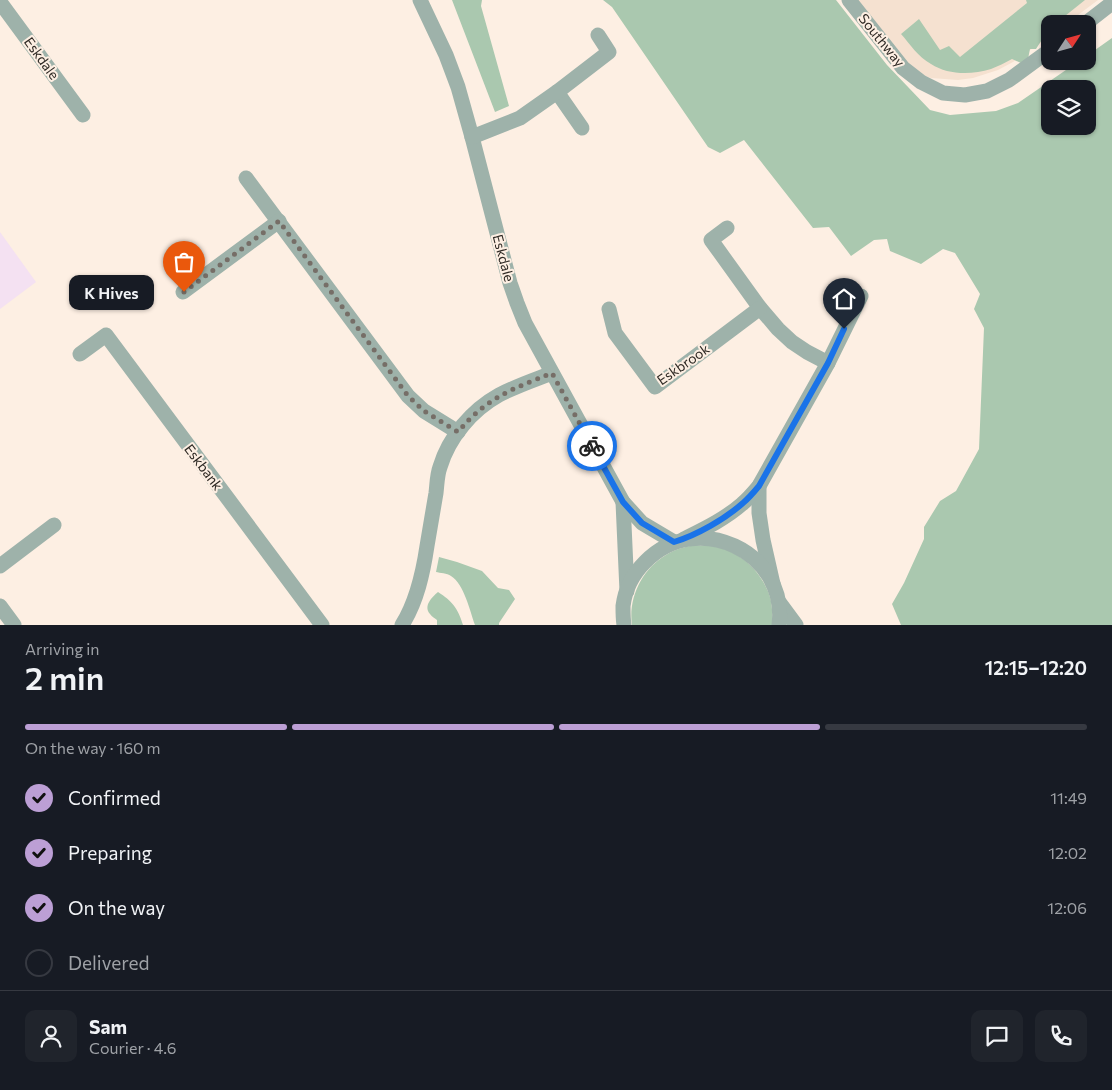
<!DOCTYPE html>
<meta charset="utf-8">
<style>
body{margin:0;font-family:Commissioner,sans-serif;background:#20242c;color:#f1f3f6;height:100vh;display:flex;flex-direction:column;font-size:19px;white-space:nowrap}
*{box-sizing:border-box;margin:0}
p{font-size:16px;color:#9ea1a6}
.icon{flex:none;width:28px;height:28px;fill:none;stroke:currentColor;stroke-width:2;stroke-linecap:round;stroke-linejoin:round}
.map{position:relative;height:625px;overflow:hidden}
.side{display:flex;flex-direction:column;background:#171b24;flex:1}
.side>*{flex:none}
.needle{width:32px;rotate:54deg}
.tools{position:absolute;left:1041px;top:15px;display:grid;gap:10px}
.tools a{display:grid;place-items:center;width:55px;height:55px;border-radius:10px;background:#171b24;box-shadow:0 1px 4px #0004;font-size:25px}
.pin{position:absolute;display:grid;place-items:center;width:42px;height:42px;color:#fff;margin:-51px -21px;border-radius:50% 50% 50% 0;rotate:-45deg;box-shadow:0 0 5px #0007}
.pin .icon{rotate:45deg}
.courier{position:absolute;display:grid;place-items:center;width:50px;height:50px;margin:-25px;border:4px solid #1a73e8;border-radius:50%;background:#fff;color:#222;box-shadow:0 1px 6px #0007}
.bubble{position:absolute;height:35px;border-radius:10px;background:#171b24;box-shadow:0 1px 4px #0004;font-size:16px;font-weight:600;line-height:35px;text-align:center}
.summary em{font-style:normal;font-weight:600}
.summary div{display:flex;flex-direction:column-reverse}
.summary{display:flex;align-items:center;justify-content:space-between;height:85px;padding:0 25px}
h1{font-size:32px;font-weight:600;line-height:38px}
.bar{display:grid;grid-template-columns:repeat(4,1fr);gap:8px 5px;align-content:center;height:60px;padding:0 25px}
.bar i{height:6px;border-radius:4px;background:#363941}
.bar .selected{background:#bc9fd5}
.bar p{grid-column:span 4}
.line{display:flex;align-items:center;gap:12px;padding:0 25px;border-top:1px solid #363941}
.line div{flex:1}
.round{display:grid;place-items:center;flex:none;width:52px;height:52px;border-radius:10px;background:#20242c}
ol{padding:0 25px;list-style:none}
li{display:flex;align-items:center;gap:15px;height:55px}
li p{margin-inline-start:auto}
li .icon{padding:5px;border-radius:50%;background:#bc9fd5;color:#111;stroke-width:4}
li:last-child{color:#9ea1a6}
li i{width:28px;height:28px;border:2px solid #363941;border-radius:50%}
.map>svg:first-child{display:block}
</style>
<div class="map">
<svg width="1112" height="625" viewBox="0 0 1112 625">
<rect width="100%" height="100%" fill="#fdefe3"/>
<path fill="#f5e1d0" d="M 857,0 L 1098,0 L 1066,24 L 1050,24 L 1050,36 L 1013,62 L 998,70 L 973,78 L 958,80 L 931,78 L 923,75 L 908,65 Z"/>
<path fill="#f4e1f2" d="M 0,232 L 36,282 L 0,309 Z"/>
<g fill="#aac8af" fill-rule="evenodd">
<path d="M 452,0 L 482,0 L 481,6 L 509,106 L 495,112 Z"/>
<path d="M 603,0 L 836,0 L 887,65 L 930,110 L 950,115 L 996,111 L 1018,103 L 1079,61 L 1088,61 L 1088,55 L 1112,38 L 1112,625 L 901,625 L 892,604 L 904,583 L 924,539 L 924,527 L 940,501 L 956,491 L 979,449 L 984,328 L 974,309 L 980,294 L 955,253 L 943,249 L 921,264 L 890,251 L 887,239 L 874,240 L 851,256 L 829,227 L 813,228 L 744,140 L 720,153 L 708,147 L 612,7 ZM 1050,89 L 1088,89 L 1088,126 L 1050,126 Z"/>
<path d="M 1026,0 L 1085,0 L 1055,24 L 1050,24 L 1050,27 L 1036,49 L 1030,49 L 1028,59 L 1021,63 L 1012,59 C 1005,63 998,66 991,69 C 971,75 948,75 931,64 C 918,57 910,44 901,34 L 919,19 L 940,50 L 949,46 L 960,57 L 1027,3 Z"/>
<path d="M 695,545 C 700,546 706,545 711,546 C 737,549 760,569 769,594 C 773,604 772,614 772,625 L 632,625 C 628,598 642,569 666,555 C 675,549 685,547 695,545 Z"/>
<path d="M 439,557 L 457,562 L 482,571 L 498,588 L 509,590 L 515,599 L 499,623 L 499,625 L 475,625 C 470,611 464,584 451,576 C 447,573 440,573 436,572 Z"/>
<path d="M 438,592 C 452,601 458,608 463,625 L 437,625 L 437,620 C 435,618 432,617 430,614 C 423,606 432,597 438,592 Z"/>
</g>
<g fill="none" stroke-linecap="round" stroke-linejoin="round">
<g stroke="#9eb2aa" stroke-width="15">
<path d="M 420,0 L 446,55 L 458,87 L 472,137 L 510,283 L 517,303 L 525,323 L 623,502 L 642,523 L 674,542"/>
<path d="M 0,2 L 83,115"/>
<path d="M 557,92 L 582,128"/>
<path d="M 472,137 L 520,118 L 557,92 L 609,52 L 598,35"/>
<path d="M 246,178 L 408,396 L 424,411 L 458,432"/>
<path d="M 727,228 L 711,240 L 760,308 L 778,329 L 792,342 L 807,352 L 828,363"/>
<path d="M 183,292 L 279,221"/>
<path d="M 609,309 L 615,333 L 655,387 L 760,308"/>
<path d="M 80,354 L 106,335 L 322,625"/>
<path d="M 759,486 L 759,513 L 763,540 L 773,584"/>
<path d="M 623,502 L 627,591"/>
<path d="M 684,539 C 704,529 725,519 742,504 C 748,499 754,492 759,486 L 828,363 L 861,296"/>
<path d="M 0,566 L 54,525"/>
<path d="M 0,606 L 14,625"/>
<path d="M 402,625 C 417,601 423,573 427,546 C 430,528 433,511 436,493 C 437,485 437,475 440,467 C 449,437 472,410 499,395 C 516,386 534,380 552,373"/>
</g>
<g stroke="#9eb2aa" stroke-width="15">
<path d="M 849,0 L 903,68 L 921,82 L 943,93 L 965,95 L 987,91 L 1009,80 L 1050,50"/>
<path d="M 1085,24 L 1112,3"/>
<path d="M 779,602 L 796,625"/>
<path d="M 624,625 C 623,619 623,612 623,606 C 625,590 633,574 645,562 C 696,509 788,551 779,625"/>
</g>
</g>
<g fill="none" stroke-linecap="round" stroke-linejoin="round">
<path stroke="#766e67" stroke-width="5" stroke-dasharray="0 9" d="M 184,292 L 279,221 L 408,396 L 424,411 L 458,432 C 486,398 512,389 552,373 L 592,446"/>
<path stroke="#1a73e8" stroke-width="6" d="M 592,446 L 623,502 L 642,523 L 674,542 C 697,535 725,519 743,503 C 749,498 754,492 759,486 L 828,363 L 844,329"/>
</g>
<g text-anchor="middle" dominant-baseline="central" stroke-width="4" stroke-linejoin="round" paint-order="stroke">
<g font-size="14" fill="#2e2924" stroke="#fdefe3">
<text transform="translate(882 40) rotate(51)">Southway</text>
<text transform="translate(42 58) rotate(54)">Eskdale</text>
<text transform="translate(504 258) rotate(75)">Eskdale</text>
<text transform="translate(683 364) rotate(-35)">Eskbrook</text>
<text transform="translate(204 467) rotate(53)">Eskbank</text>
</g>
</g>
</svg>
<div class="tools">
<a><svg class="needle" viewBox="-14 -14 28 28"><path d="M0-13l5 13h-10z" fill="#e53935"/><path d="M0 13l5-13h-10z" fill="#9ea1a6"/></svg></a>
<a><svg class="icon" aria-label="layers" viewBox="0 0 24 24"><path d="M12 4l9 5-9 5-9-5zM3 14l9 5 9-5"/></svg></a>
</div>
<div class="pin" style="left:184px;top:292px;background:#ea580c"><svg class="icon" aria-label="bag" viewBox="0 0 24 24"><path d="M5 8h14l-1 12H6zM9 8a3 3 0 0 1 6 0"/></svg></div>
<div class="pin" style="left:844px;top:329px;background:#1f2937"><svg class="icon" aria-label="home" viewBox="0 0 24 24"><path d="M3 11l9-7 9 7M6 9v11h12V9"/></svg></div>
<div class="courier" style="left:592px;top:446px"><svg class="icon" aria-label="bike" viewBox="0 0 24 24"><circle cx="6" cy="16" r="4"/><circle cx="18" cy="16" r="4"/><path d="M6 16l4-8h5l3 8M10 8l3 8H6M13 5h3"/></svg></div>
<div class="bubble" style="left:69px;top:275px;width:85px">K Hives</div>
</div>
<section class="side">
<div class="summary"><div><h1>2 min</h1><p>Arriving in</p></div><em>12:15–12:20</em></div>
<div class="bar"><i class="selected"></i><i class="selected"></i><i class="selected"></i><i></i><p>On the way · 160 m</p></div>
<ol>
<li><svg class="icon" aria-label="check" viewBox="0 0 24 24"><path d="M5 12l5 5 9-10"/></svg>Confirmed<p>11:49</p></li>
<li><svg class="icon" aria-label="check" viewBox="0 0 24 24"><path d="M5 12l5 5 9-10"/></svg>Preparing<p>12:02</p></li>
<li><svg class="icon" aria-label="check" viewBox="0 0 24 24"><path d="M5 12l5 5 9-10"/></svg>On the way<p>12:06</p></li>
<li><i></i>Delivered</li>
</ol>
<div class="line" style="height:90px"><a class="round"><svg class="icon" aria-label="person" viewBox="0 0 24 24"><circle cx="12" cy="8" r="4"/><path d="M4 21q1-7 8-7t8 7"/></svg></a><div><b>Sam</b><p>Courier · 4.6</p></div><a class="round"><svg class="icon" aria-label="chat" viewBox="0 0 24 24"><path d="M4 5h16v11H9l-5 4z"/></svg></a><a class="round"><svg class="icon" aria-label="phone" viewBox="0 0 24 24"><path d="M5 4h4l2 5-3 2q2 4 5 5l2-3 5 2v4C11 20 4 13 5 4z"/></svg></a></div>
</section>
